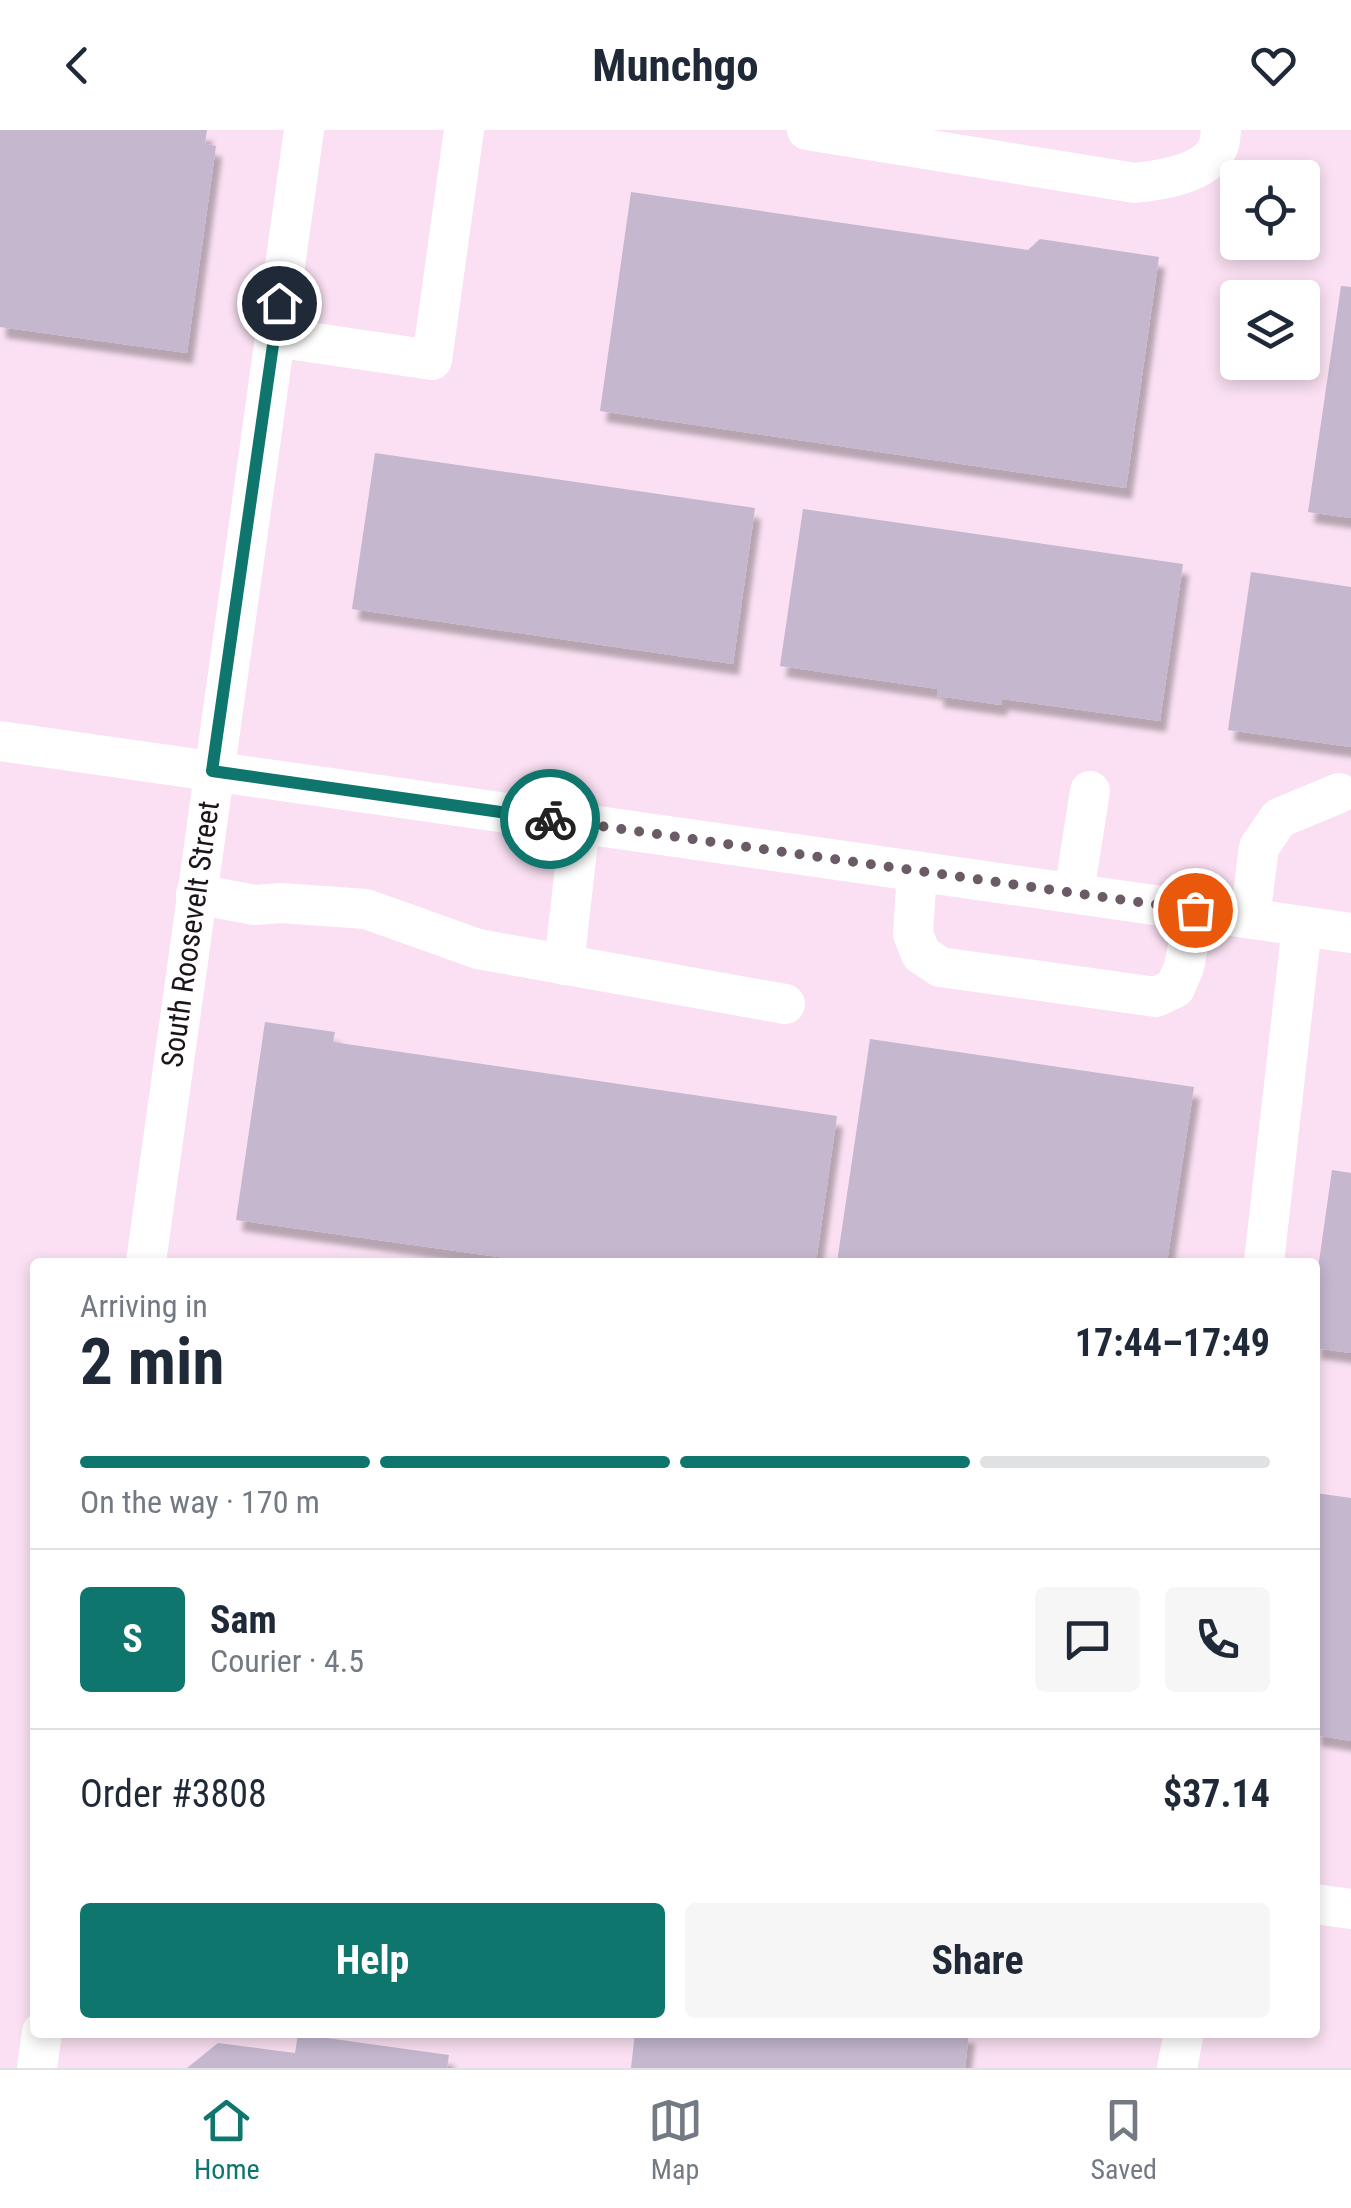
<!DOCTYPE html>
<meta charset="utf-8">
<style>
body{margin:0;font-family:"Roboto Condensed",sans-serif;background:#f6f6f7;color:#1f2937;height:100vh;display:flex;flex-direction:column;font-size:38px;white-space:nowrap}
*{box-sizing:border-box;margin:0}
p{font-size:32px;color:#747a83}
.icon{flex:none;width:55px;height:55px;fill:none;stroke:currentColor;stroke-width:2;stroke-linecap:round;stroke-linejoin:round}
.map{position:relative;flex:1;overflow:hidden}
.details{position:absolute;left:30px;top:1128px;width:1290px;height:780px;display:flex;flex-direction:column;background:#fff;border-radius:10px;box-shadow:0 5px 15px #0003}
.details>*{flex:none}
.tools{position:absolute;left:1220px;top:30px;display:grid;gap:20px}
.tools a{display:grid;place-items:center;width:100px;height:100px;border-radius:10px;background:#fff;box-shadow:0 5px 15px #0003;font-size:50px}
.pin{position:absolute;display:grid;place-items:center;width:85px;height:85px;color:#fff;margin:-42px;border:5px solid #fff;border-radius:50%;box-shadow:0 2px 10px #0007}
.courier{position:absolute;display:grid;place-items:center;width:100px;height:100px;margin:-50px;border:8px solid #0f766e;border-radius:50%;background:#fff;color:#222;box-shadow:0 2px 12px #0007}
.summary em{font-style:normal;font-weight:700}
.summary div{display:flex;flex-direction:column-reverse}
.summary{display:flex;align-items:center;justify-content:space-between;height:170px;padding:0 50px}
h1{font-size:65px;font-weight:700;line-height:75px}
.bar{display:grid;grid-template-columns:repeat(4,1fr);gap:15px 10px;align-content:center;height:120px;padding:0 50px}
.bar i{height:12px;border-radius:8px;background:#e0e1e3}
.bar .active{background:#0f766e}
.bar p{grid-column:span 4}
.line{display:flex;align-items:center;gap:25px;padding:0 50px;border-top:2px solid #e0e1e3}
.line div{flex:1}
.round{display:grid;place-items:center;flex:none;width:105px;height:105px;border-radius:10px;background:#f6f6f7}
.primary-button{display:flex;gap:20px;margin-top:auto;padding:20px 50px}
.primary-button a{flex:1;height:115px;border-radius:10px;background:#0f766e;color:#fff;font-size:40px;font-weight:700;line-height:115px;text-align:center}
.primary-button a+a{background:#f6f6f7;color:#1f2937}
header{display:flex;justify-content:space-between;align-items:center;height:130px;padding:0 50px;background:#fff;font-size:45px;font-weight:700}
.menu{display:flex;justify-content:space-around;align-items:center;height:140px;border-top:2px solid #e0e1e3;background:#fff;font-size:28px;color:#747a83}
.menu a{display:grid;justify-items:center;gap:5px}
.menu .active{color:#0f766e}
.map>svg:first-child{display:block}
</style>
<header><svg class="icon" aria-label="back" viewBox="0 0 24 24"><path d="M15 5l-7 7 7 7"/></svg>Munchgo<svg class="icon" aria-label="heart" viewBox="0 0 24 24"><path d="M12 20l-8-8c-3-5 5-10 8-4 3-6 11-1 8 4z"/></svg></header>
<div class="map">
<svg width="1351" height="1938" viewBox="0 0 1351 1938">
<defs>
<filter id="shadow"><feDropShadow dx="6" dy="11" stdDeviation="2.5" flood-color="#0004"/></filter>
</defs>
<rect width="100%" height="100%" fill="#fae0f2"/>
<g fill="#c4b7ce" filter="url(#shadow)">
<path d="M 0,0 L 207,0 L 205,14 L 216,16 L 187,223 L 0,197 Z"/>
<path d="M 631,62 L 1028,120 L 1040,109 L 1159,127 L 1126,358 L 600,281 Z"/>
<path d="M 1341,156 L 1351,157 L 1351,388 L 1308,382 Z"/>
<path d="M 375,323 L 755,378 L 733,534 L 352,479 Z"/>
<path d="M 803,379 L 1183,434 L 1160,591 L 1002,569 L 1001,575 L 937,566 L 938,559 L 780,536 Z"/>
<path d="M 1251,442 L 1351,457 L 1351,617 L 1228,600 Z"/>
<path d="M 265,892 L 335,902 L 333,912 L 837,986 L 816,1132 L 535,1132 L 236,1090 Z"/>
<path d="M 870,909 L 1194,957 L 1167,1132 L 837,1132 Z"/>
<path d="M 1332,1040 L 1351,1043 L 1351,1223 L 1315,1218 L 1315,1160 Z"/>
<path d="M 1315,1363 L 1351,1368 L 1351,1611 L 1315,1605 Z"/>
<path d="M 635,1902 L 969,1902 L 965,1938 L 631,1938 Z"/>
<path d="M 298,1904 L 449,1925 L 447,1938 L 187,1938 L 218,1913 L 295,1923 Z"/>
</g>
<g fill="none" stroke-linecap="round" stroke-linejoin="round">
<g stroke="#fff" stroke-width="40">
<path d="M 807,0 L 1135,53 C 1161,50 1207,44 1218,17 C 1221,12 1220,6 1221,0"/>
<path d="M 274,207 L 432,230 L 464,0"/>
<path d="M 0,611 L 1351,803"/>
<path d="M 917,741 L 913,804 L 921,824 L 940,837 L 1156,867 L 1175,858 L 1184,837 L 1195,780"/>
<path d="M 1074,763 L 1090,661"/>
<path d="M 196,764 L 255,775 L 281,773 L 366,779 L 478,819 L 785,874"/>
<path d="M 1250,788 L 1259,717 L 1279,688 L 1339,663"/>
<path d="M 564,835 L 580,693"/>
<path d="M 146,1132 L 304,0"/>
<path d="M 1264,1132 L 1302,796"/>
<path d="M 1315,1774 L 1351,1779"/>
<path d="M 37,1938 L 42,1902"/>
<path d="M 1177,1938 L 1184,1902"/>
</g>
</g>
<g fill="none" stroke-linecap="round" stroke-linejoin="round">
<path stroke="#6a5b66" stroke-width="10" stroke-dasharray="0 18" d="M 550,689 L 1195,780"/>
<path stroke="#0f766e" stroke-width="12" d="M 279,173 L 212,641 L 550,689"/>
</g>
<g text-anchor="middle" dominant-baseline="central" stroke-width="8" stroke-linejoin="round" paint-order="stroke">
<g font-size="30" fill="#1c141a" stroke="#fff">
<text transform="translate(190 804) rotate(-82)">South Roosevelt Street</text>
</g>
</g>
</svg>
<div class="tools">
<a><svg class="icon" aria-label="locate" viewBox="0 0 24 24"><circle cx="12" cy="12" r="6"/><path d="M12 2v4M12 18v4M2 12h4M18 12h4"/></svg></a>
<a><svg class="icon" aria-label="layers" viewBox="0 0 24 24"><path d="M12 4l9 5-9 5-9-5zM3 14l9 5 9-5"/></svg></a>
</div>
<div class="pin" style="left:1195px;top:780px;background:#ea580c"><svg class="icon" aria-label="bag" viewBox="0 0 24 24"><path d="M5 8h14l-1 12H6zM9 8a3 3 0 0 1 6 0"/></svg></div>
<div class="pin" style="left:279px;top:173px;background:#1f2937"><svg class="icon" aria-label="home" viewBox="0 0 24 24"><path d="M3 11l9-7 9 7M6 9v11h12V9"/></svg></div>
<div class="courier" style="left:550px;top:689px"><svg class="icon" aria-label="bike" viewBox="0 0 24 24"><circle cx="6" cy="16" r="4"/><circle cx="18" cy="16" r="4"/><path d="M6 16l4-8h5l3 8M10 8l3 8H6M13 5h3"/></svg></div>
<section class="details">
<div class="summary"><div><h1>2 min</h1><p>Arriving in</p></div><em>17:44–17:49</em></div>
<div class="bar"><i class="active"></i><i class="active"></i><i class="active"></i><i></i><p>On the way · 170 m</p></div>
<div class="line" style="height:180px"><b class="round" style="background:#0f766e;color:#fff">S</b><div><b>Sam</b><p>Courier · 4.5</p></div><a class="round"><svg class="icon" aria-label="chat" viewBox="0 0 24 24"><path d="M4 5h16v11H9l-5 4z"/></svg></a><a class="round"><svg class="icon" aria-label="phone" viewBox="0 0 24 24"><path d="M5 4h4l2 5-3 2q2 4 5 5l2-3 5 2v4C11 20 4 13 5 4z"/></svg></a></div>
<div class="line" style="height:130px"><div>Order #3808</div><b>$37.14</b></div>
<div class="primary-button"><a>Help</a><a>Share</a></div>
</section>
</div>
<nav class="menu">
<a class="active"><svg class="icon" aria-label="home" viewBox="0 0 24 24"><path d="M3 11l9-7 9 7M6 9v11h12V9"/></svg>Home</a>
<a><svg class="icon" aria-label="map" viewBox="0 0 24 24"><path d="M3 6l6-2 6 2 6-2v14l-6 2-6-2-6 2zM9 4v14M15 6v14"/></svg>Map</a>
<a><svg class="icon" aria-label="saved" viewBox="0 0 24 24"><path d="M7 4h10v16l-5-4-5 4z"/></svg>Saved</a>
</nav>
